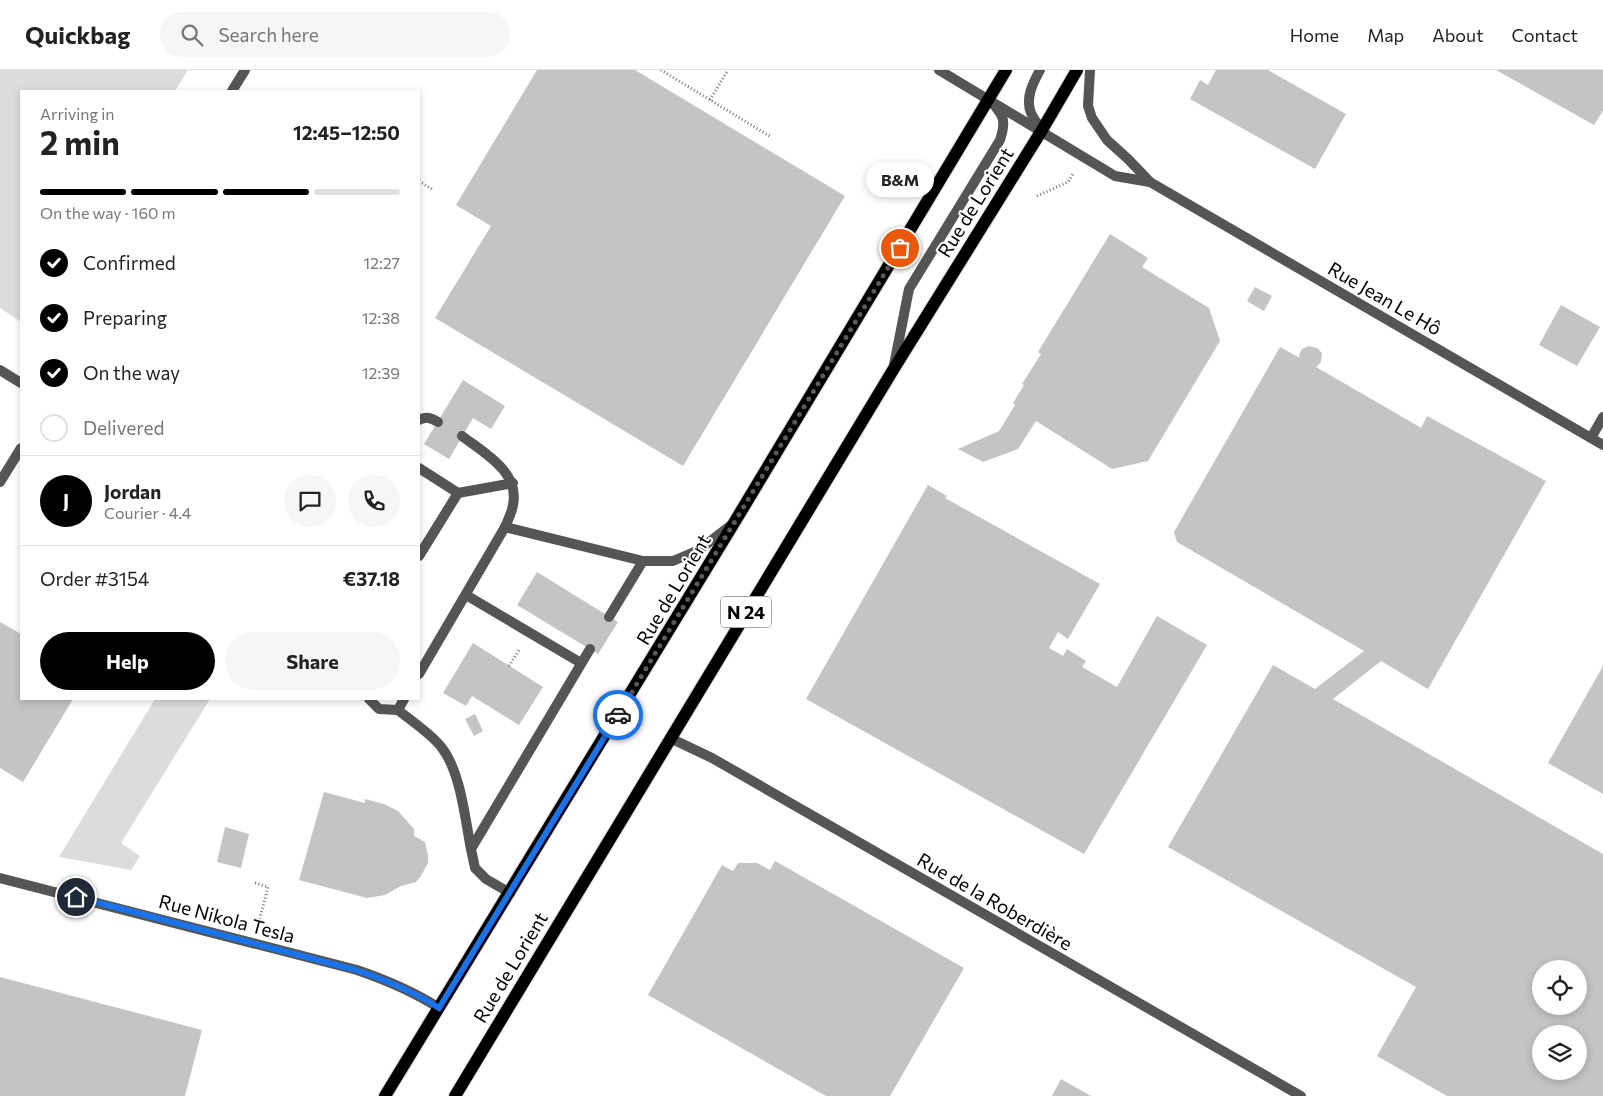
<!DOCTYPE html>
<meta charset="utf-8">
<style>
body{margin:0;font-family:Commissioner,sans-serif;background:#f6f6f6;color:#222;height:100vh;display:flex;flex-direction:column;font-size:19px;white-space:nowrap}
*{box-sizing:border-box;margin:0}
p{font-size:16px;color:#767676}
.icon{flex:none;width:28px;height:28px;fill:none;stroke:currentColor;stroke-width:2;stroke-linecap:round;stroke-linejoin:round}
.map{position:relative;flex:1;overflow:hidden}
.panel{position:absolute;left:20px;top:20px;width:400px;height:610px;display:flex;flex-direction:column;background:#fff;border-radius:0px;box-shadow:0 2px 8px #0003}
.panel>*{flex:none}
.fabs{position:absolute;left:1532px;top:890px;display:grid;gap:10px}
.fabs a{display:grid;place-items:center;width:55px;height:55px;border-radius:50%;background:#fff;box-shadow:0 2px 8px #0003;font-size:25px}
.pin{position:absolute;display:grid;place-items:center;width:42px;height:42px;color:#fff;margin:-21px;border:2px solid #fff;border-radius:50%;box-shadow:0 1px 5px #0007}
.courier{position:absolute;display:grid;place-items:center;width:50px;height:50px;margin:-25px;border:4px solid #1a73e8;border-radius:50%;background:#fff;color:#222;box-shadow:0 1px 6px #0007}
.bubble{position:absolute;height:35px;border-radius:18px;background:#fff;box-shadow:0 2px 8px #0003;font-size:16px;font-weight:700;line-height:35px;text-align:center}
.headline em{font-style:normal;font-weight:700}
.headline div{display:flex;flex-direction:column-reverse}
.headline{display:flex;align-items:center;justify-content:space-between;height:85px;padding:0 20px}
h1{font-size:32px;font-weight:700;line-height:38px}
.bar{display:grid;grid-template-columns:repeat(4,1fr);gap:8px 5px;align-content:center;height:60px;padding:0 20px}
.bar i{height:6px;border-radius:4px;background:#e0e0e0}
.bar .current{background:#000}
.bar p{grid-column:span 4}
.line{display:flex;align-items:center;gap:12px;padding:0 20px;border-top:1px solid #e0e0e0}
.line div{flex:1}
.round{display:grid;place-items:center;flex:none;width:52px;height:52px;border-radius:26px;background:#f6f6f6}
ol{padding:0 20px;list-style:none}
li{display:flex;align-items:center;gap:15px;height:55px}
li p{margin-inline-start:auto}
li .icon{padding:5px;border-radius:50%;background:#000;color:#fff;stroke-width:4}
li:last-child{color:#767676}
li i{width:28px;height:28px;border:2px solid #e0e0e0;border-radius:50%}
.cta{display:flex;gap:10px;margin-top:auto;padding:10px 20px}
.cta a{flex:1;height:58px;border-radius:30px;background:#000;color:#fff;font-size:20px;font-weight:700;line-height:58px;text-align:center}
.cta a+a{background:#f6f6f6;color:#222}
header{display:flex;align-items:center;gap:30px;box-sizing:border-box;height:70px;padding:0 25px;background:#fff;border-bottom:1px solid #e0e0e0}
header strong{font-size:24px}
nav{display:flex;gap:28px;margin-inline-start:auto;font-size:18px}
.search{width:350px;height:45px;background:#f6f6f6;display:flex;align-items:center;gap:12px;box-sizing:border-box;padding:0 18px;border-radius:28px;color:#767676;font-size:19px}
.map>svg:first-child{display:block}
</style>
<header>
<strong>Quickbag</strong>
<div class="search"><svg class="icon" aria-label="search" viewBox="0 0 24 24"><circle cx="10" cy="10" r="6"/><path d="M15 15l6 6"/></svg>Search here</div>
<nav><a>Home</a><a>Map</a><a>About</a><a>Contact</a></nav>
</header>
<div class="map">
<svg width="1603" height="1026" viewBox="0 0 1603 1026">
<rect width="100%" height="100%" fill="#fff"/>
<g fill="#dcdcdc">
<path d="M 0,0 L 188,0 L 175,21 L 21,21 L 21,252 L 0,238 Z"/>
<path d="M 155,629 L 210,629 L 121,773 L 140,786 L 131,800 L 59,787 Z"/>
</g>
<g fill="#c4c4c4" fill-rule="evenodd">
<path d="M 537,0 L 635,0 L 845,126 L 683,396 L 435,248 L 491,156 L 456,135 Z"/>
<path d="M 1216,0 L 1268,0 L 1346,44 L 1315,99 L 1190,29 L 1200,10 L 1208,15 Z"/>
<path d="M 1496,0 L 1603,0 L 1603,41 L 1594,55 Z"/>
<path d="M 1110,164 L 1148,188 L 1142,197 L 1209,238 L 1220,271 L 1148,391 L 1112,399 L 1036,351 L 1018,379 L 983,392 L 958,379 L 999,361 L 1015,335 L 1013,333 L 1024,315 L 1022,314 L 1041,284 L 1038,282 Z"/>
<path d="M 1255,217 L 1272,226 L 1264,241 L 1247,231 Z"/>
<path d="M 1561,235 L 1600,257 L 1577,296 L 1539,275 Z"/>
<path d="M 1309,276 L 1317,278 L 1322,283 L 1321,292 L 1316,297 L 1418,356 L 1421,358 L 1427,346 L 1546,411 L 1428,619 L 1381,591 L 1333,629 L 1603,784 L 1603,1026 L 1447,1026 L 1377,986 L 1416,917 L 1168,777 L 1273,595 L 1315,619 L 1364,581 L 1177,472 L 1174,462 L 1280,277 L 1300,288 L 1299,285 L 1302,279 ZM 1541,899 L 1579,899 L 1579,936 L 1541,936 ZM 1541,964 L 1579,964 L 1579,1001 L 1541,1001 Z"/>
<path d="M 463,310 L 505,336 L 491,359 L 473,348 L 449,389 L 424,374 Z"/>
<path d="M 928,415 L 947,426 L 945,428 L 1100,514 L 1068,569 L 1058,562 L 1049,578 L 1063,586 L 1067,579 L 1086,591 L 1082,597 L 1117,617 L 1157,546 L 1207,575 L 1084,784 L 806,629 Z"/>
<path d="M 537,502 L 618,552 L 598,584 L 517,535 Z"/>
<path d="M 0,552 L 21,564 L 21,629 L 73,629 L 23,712 L 0,698 Z"/>
<path d="M 473,573 L 543,617 L 519,655 L 472,626 L 466,636 L 443,623 Z"/>
<path d="M 1603,596 L 1603,724 L 1548,693 Z"/>
<path d="M 475,644 L 483,661 L 474,666 L 465,649 Z"/>
<path d="M 324,722 L 365,733 L 365,729 L 384,734 L 398,741 L 414,759 L 414,766 L 425,772 L 428,785 L 428,793 L 421,806 L 416,812 L 401,816 L 385,825 L 367,828 L 299,810 Z"/>
<path d="M 225,757 L 249,764 L 241,798 L 217,792 Z"/>
<path d="M 775,791 L 964,898 L 890,1026 L 826,1026 L 648,925 L 722,795 L 733,801 L 738,793 L 757,793 L 770,800 Z"/>
<path d="M 0,907 L 202,960 L 185,1026 L 0,1026 Z"/>
<path d="M 1061,1009 L 1091,1026 L 1052,1026 Z"/>
</g>
<g fill="none" stroke-linecap="round" stroke-linejoin="round">
<g stroke="#dbdbdb" stroke-width="14">
<g id="primary">
<path d="M 385,1026 L 734,453 L 1006,0"/>
<path d="M 455,1026 L 893,300 L 1042,60 L 1077,0"/>
</g>
</g>
<g stroke="#777" stroke-width="3" stroke-dasharray="1 2.5" stroke-linecap="butt">
<path d="M 661,0 L 771,67"/>
<path d="M 710,30 L 728,0"/>
<path d="M 419,111 L 432,119"/>
<path d="M 1037,126 L 1068,112 L 1073,104"/>
<path d="M 509,596 L 519,580"/>
<path d="M 255,813 L 268,817 L 258,855"/>
</g>
<g stroke="#555" stroke-width="10">
<path d="M 0,300 L 21,313"/>
<path d="M 419,350 C 426,346 431,348 438,352"/>
<path d="M 462,366 C 484,383 520,402 513,435 C 512,442 508,450 505,457"/>
<path d="M 1591,368 L 1603,347"/>
<path d="M 419,398 L 458,423 L 419,486"/>
<path d="M 458,423 L 513,413"/>
<path d="M 466,525 L 581,593"/>
<path d="M 609,547 L 643,491"/>
<path d="M 419,604 L 505,457 L 643,491 L 673,491 L 699,480 L 730,456"/>
<path d="M 369,629 L 379,639 L 398,640"/>
<path d="M 404,629 L 398,640 C 410,650 433,665 442,678 C 461,703 465,749 471,779"/>
<path d="M 510,823 L 486,809 L 475,798 L 471,779 L 590,579"/>
</g>
<g stroke="#555" stroke-width="10">
<path d="M 939,0 L 1115,106 L 1150,112"/>
<path d="M 1090,0 L 1088,36 L 1092,48 L 1107,70 L 1128,89 L 1150,112 L 1603,375"/>
<path d="M 232,21 L 245,0"/>
<path d="M 1040,57 C 1037,53 1033,48 1031,43 C 1025,28 1033,13 1040,0"/>
<path d="M 894,295 L 909,219 L 1000,70 C 1007,49 1003,45 989,29"/>
<path d="M 0,412 L 21,378"/>
<path d="M 670,668 L 712,688 L 1301,1026"/>
<path d="M 0,808 L 357,900 C 386,910 413,921 439,938"/>
</g>
<use href="#primary" stroke="#000" stroke-width="12"/>
</g>
<g fill="none" stroke-linecap="round" stroke-linejoin="round">
<path stroke="#595959" stroke-width="5" stroke-dasharray="0 9" d="M 618,645 L 900,178"/>
<path stroke="#1a73e8" stroke-width="6" d="M 76,827 L 356,900 C 386,910 413,921 439,938 L 618,645"/>
</g>
<g text-anchor="middle" dominant-baseline="central" stroke-width="4" stroke-linejoin="round" paint-order="stroke">
<rect fill="#fff" stroke="#4c4c4c" stroke-width="1" x="721" y="526.5" width="50" height="31" rx="4"/>
<g font-size="18" font-weight="bold" fill="#000">
<text x="746" y="542">N 24</text>
</g>
<g font-size="19" fill="#000" stroke="#fff">
<text transform="translate(975 132) rotate(-58)">Rue de Lorient</text>
<text transform="translate(1385 228) rotate(30)">Rue Jean Le Hô</text>
<text transform="translate(673 519) rotate(-59)">Rue de Lorient</text>
<text transform="translate(995 831) rotate(30)">Rue de la Roberdière</text>
<text transform="translate(227 848) rotate(15)">Rue Nikola Tesla</text>
<text transform="translate(510 897) rotate(-59)">Rue de Lorient</text>
</g>
</g>
</svg>
<div class="fabs">
<a><svg class="icon" aria-label="locate" viewBox="0 0 24 24"><circle cx="12" cy="12" r="6"/><path d="M12 2v4M12 18v4M2 12h4M18 12h4"/></svg></a>
<a><svg class="icon" aria-label="layers" viewBox="0 0 24 24"><path d="M12 4l9 5-9 5-9-5zM3 14l9 5 9-5"/></svg></a>
</div>
<div class="pin" style="left:900px;top:178px;background:#ea580c"><svg class="icon" aria-label="bag" viewBox="0 0 24 24"><path d="M5 8h14l-1 12H6zM9 8a3 3 0 0 1 6 0"/></svg></div>
<div class="pin" style="left:76px;top:827px;background:#1f2937"><svg class="icon" aria-label="home" viewBox="0 0 24 24"><path d="M3 11l9-7 9 7M6 9v11h12V9"/></svg></div>
<div class="courier" style="left:618px;top:645px"><svg class="icon" aria-label="car" viewBox="0 0 24 24"><path d="M5 17H2v-5l4-1 3-4h7l3 4 3 1v5h-3M9 17h6M6 11h13"/><circle cx="7" cy="17" r="2"/><circle cx="17" cy="17" r="2"/></svg></div>
<div class="bubble" style="left:866px;top:92px;width:68px">B&amp;M</div>
<section class="panel">
<div class="headline"><div><h1>2 min</h1><p>Arriving in</p></div><em>12:45–12:50</em></div>
<div class="bar"><i class="current"></i><i class="current"></i><i class="current"></i><i></i><p>On the way · 160 m</p></div>
<ol>
<li><svg class="icon" aria-label="check" viewBox="0 0 24 24"><path d="M5 12l5 5 9-10"/></svg>Confirmed<p>12:27</p></li>
<li><svg class="icon" aria-label="check" viewBox="0 0 24 24"><path d="M5 12l5 5 9-10"/></svg>Preparing<p>12:38</p></li>
<li><svg class="icon" aria-label="check" viewBox="0 0 24 24"><path d="M5 12l5 5 9-10"/></svg>On the way<p>12:39</p></li>
<li><i></i>Delivered</li>
</ol>
<div class="line" style="height:90px"><b class="round" style="background:#000;color:#fff">J</b><div><b>Jordan</b><p>Courier · 4.4</p></div><a class="round"><svg class="icon" aria-label="chat" viewBox="0 0 24 24"><path d="M4 5h16v11H9l-5 4z"/></svg></a><a class="round"><svg class="icon" aria-label="phone" viewBox="0 0 24 24"><path d="M5 4h4l2 5-3 2q2 4 5 5l2-3 5 2v4C11 20 4 13 5 4z"/></svg></a></div>
<div class="line" style="height:65px"><div>Order #3154</div><b>€37.18</b></div>
<div class="cta"><a>Help</a><a>Share</a></div>
</section>
</div>
